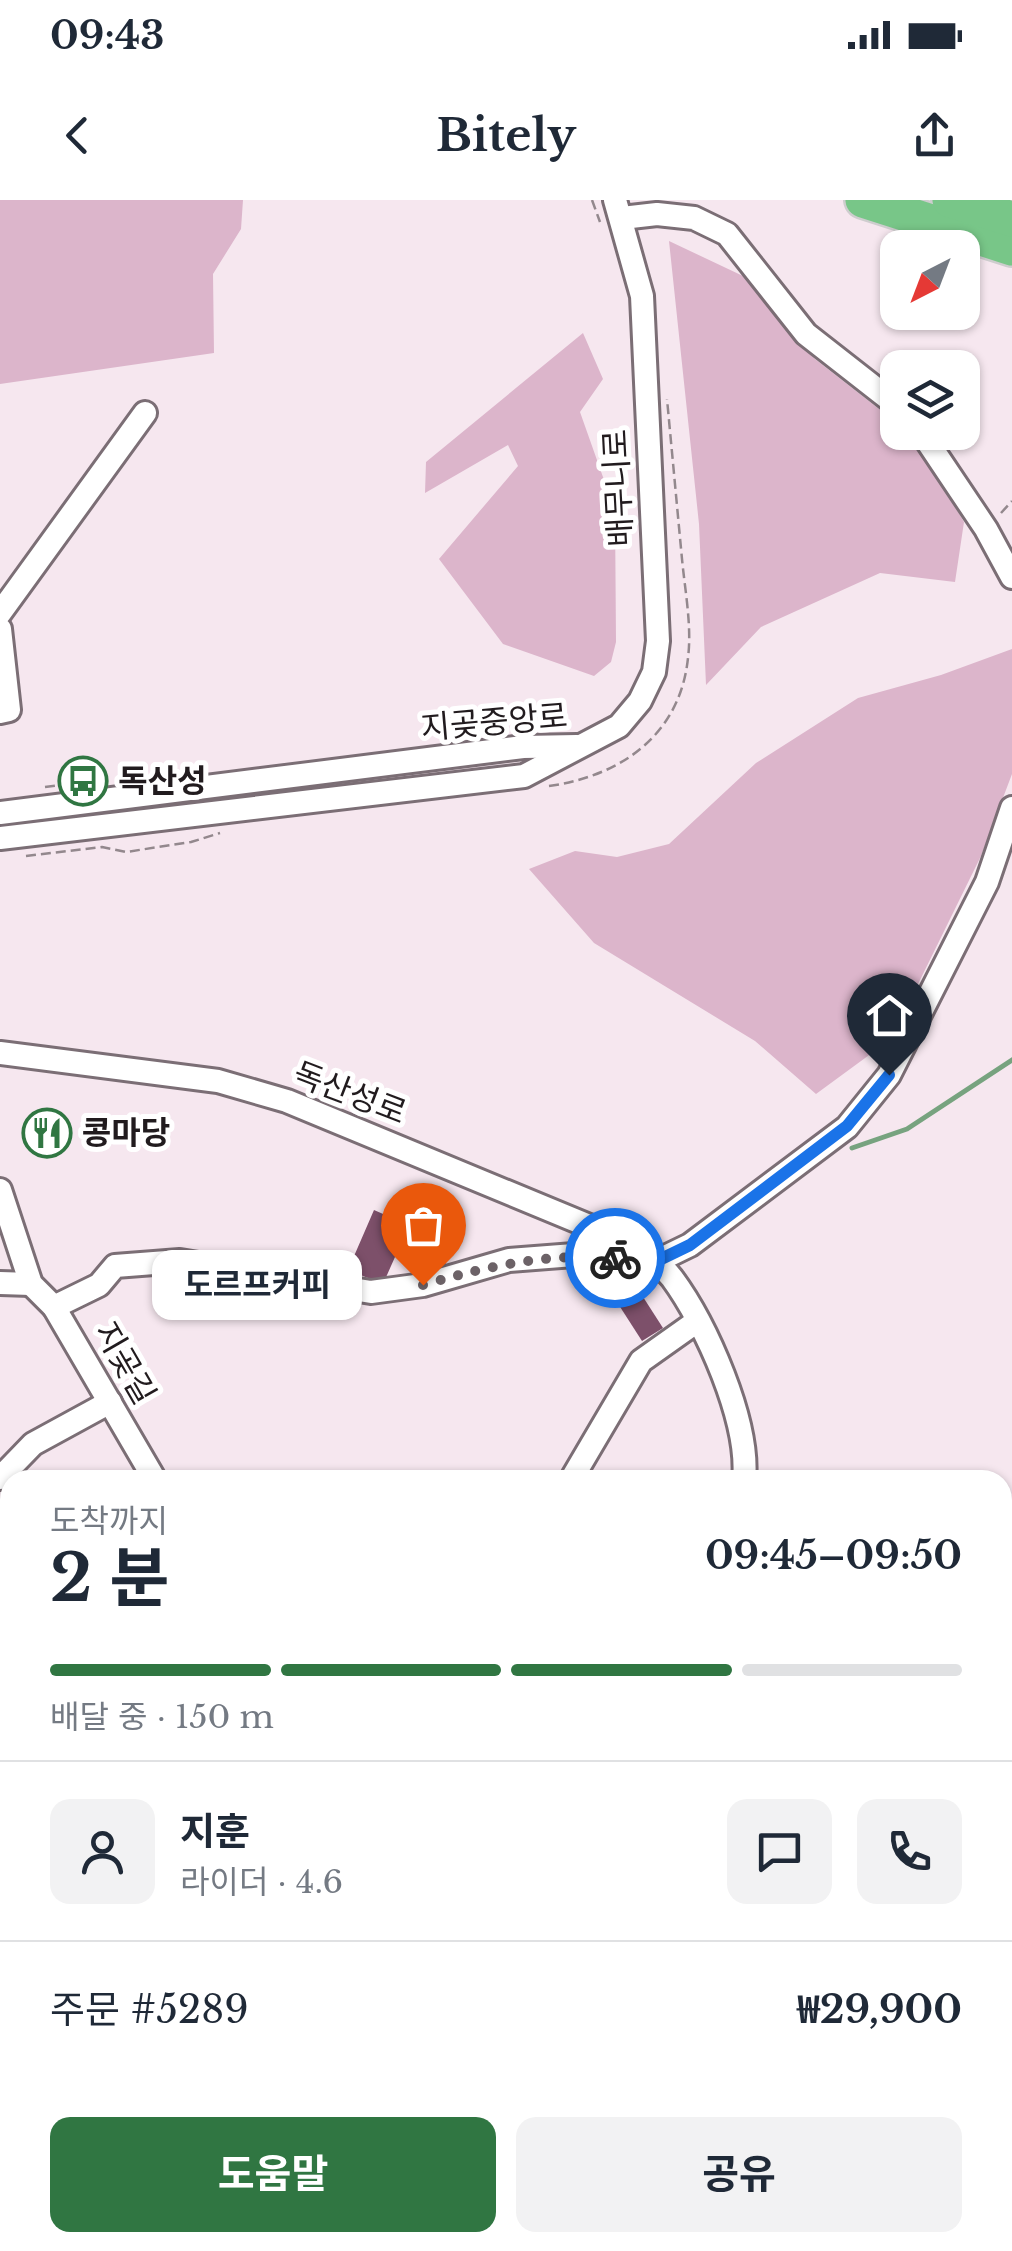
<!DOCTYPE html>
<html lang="ko">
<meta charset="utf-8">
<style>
body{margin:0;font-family:"Libre Baskerville","Noto Sans KR",serif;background:#f2f2f3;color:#1f2937;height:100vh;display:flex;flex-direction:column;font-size:38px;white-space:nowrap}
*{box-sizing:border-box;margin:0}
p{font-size:32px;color:#747a83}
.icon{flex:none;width:55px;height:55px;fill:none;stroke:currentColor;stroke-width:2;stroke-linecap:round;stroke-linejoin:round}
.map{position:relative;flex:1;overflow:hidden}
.panel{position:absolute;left:0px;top:1270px;width:1012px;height:782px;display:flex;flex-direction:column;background:#fff;border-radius:30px 30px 0 0;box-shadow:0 2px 8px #0004}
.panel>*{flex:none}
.needle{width:65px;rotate:222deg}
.controls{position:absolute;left:880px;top:30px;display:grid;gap:20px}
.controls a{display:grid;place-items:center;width:100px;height:100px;border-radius:20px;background:#fff;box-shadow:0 2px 8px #0004;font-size:50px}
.pin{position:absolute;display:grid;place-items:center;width:85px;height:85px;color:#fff;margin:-102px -42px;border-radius:50% 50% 50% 0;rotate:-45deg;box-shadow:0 0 10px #0007}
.pin .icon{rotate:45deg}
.courier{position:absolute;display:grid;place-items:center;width:100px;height:100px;margin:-50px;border:8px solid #1a73e8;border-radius:50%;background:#fff;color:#222;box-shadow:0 2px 12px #0007}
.bubble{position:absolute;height:70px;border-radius:20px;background:#fff;box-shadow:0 2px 8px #0004;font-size:32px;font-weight:700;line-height:70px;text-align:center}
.headline em{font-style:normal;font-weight:700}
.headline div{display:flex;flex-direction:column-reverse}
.headline{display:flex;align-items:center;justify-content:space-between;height:170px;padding:0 50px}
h1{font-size:65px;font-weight:700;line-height:75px}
.bar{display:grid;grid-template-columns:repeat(4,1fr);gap:15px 10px;align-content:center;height:120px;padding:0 50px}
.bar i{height:12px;border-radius:8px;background:#e0e1e3}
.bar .active{background:#307642}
.bar p{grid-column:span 4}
.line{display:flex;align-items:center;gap:25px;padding:0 50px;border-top:2px solid #e0e1e3}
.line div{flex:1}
.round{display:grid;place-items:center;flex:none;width:105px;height:105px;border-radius:20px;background:#f2f2f3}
.primary-button{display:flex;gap:20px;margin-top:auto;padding:20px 50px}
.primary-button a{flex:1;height:115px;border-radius:20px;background:#307642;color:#fff;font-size:40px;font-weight:700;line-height:115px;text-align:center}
.primary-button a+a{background:#f2f2f3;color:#1f2937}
.status{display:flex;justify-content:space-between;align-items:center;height:70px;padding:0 50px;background:#fff;direction:ltr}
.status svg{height:28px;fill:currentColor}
header{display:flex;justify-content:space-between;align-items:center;height:130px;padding:0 50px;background:#fff;font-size:45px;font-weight:700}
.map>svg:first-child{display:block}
</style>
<div class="status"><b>09:43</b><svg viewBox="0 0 49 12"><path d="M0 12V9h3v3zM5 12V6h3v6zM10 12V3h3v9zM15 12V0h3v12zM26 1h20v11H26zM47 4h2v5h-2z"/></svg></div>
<header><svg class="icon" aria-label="back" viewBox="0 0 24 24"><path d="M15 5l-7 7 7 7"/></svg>Bitely<svg class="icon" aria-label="share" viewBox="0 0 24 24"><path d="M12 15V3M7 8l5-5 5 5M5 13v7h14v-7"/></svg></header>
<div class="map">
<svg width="1012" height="2051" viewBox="0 0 1012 2051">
<rect width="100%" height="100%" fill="#f6e7ef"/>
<g fill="#dcb5cb">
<path d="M 0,0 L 243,0 L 241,29 L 213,74 L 214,153 L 0,184 Z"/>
<path d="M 669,41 L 743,76 L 815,159 L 897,223 L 898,232 L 913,235 L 964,322 L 955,382 L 880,373 L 761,427 L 706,485 L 699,324 Z"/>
<path d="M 583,133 L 603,179 L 580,212 L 615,311 L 616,442 L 611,462 L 594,476 L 503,444 L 439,359 L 518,266 L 508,245 L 425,293 L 426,262 Z"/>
<path d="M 1012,449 L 1012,574 L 981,656 L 891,839 L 816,894 L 755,841 L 594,743 L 529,669 L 575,651 L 617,657 L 669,644 L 756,563 L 858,498 L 941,475 Z"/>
<path d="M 1012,1436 L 1012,1541 L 1002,1454 Z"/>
<path d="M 0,1623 L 10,1624 L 10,2042 L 588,2042 L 593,2051 L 0,2051 Z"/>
</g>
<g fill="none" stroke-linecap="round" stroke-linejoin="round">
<path stroke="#77a37f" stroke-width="5" d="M 852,948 L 907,929 L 1012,860"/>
</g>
<g fill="#7d506a">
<path d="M 374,1010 L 454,1045 L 444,1067 L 399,1048 L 383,1084 L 348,1070 Z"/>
<path d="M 627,1072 L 663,1128 L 642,1141 L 606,1085 Z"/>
</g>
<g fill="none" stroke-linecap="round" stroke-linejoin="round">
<g stroke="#7b6e75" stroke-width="28">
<g id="minor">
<path d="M 622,18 L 657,14 L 694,18 L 727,34 L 806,134 L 898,206"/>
<path d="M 921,232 L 986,329 L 1012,377"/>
<path d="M 0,413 L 145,213"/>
<path d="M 0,429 L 9,510 L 0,512"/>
<path d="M 0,613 L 523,547 L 577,546"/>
<path d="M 0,638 L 524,576 L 619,526 L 640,501 L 654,472 L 658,441 L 642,96 L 615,0"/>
<path d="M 0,853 L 218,881 L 287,901 L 630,1043 C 645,1053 660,1063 672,1078 C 706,1124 750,1222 744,1280"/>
<path d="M 0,990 L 31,1084 L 54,1107 L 155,1280"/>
<path d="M 0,1083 L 31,1084"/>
<path d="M 54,1107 L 99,1085 L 115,1066 L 180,1061 L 371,1092 L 423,1085 L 509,1060 L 574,1055 L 657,1061 L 690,1045 L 847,927 L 889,875 L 987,682 L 1012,608"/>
<path d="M 0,1278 L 33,1244 L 110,1202"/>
<path d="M 571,1280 L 641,1161 L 696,1122"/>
<path d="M 643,2042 L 650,2051"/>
</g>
</g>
<g stroke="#cecdce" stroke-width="40">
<g id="highway">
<path d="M 863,0 L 1012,48"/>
<path d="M 950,0 L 1012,19"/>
</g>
</g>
<g stroke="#93888d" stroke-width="2.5" stroke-dasharray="10 5" stroke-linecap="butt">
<path d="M 592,0 L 600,22"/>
<path d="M 1001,313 L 1012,301"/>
<path d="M 549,586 C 621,576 680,535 688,458 C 692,426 685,391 682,359 C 677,306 672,252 667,199"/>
<path d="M 45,587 L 97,580"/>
<path d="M 26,656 L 102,647 L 126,652 L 191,642 L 220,633"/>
</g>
<use href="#minor" stroke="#fff" stroke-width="22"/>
<use href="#highway" stroke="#78c688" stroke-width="35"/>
</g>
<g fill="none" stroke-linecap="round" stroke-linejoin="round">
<path stroke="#6c6267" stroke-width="10" stroke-dasharray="0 18" d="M 423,1085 C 489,1066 546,1053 615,1058"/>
<path stroke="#1a73e8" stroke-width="12" d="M 615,1058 L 657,1061 L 690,1045 L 847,926 L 889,875"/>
</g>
<defs>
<g id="bus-ring" transform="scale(2.5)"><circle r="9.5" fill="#fff" stroke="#307642" stroke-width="1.5"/><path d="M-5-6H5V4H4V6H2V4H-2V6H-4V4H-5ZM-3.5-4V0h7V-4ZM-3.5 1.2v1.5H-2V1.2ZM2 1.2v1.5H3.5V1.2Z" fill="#307642"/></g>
<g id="restaurant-ring" transform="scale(2.5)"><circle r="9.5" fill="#fff" stroke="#307642" stroke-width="1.5"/><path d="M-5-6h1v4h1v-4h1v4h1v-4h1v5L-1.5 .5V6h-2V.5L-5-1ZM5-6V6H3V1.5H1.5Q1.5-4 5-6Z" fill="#307642"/></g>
</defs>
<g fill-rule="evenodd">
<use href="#bus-ring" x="83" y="581"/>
<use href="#restaurant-ring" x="47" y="933"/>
</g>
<g text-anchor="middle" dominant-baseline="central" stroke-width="10" stroke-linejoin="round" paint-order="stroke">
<g font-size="32" fill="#211b1e" stroke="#fff">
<text transform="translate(618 288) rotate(-93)">배무니로</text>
<text transform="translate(494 522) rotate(-5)">지곶중앙로</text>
<text transform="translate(350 893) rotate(21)">독산성로</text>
<text transform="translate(125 1163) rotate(60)">지곶길</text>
</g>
<g font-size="32" font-weight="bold" fill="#211b1e" stroke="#fff" text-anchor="start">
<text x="118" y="581">독산성</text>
<text x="82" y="933">콩마당</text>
</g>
</g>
</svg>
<div class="controls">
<a><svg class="needle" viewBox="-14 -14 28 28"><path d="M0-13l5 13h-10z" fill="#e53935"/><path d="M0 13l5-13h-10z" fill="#747a83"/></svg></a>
<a><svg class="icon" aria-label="layers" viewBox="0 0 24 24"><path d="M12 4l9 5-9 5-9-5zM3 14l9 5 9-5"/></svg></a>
</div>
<div class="pin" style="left:423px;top:1085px;background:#ea580c"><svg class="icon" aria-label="bag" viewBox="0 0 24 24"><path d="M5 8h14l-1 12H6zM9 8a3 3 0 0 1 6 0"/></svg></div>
<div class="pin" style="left:889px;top:875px;background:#1f2937"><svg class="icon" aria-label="home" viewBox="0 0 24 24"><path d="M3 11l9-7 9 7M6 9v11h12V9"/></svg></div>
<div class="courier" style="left:615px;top:1058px"><svg class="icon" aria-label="bike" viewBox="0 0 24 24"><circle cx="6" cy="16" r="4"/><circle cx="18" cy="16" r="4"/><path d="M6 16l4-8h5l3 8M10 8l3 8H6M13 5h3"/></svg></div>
<div class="bubble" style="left:152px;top:1050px;width:210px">도르프커피</div>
<section class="panel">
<div class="headline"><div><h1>2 분</h1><p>도착까지</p></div><em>09:45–09:50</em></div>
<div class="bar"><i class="active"></i><i class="active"></i><i class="active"></i><i></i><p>배달 중 · 150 m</p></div>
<div class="line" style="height:180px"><a class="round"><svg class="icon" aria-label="person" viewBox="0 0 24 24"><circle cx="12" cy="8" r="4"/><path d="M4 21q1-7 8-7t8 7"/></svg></a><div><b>지훈</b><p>라이더 · 4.6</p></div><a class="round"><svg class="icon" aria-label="chat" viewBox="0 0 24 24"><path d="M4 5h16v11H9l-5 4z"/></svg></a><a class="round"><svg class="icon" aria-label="phone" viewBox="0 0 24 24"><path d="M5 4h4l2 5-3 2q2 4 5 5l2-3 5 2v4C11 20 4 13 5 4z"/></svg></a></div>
<div class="line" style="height:130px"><div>주문 #5289</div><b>₩29,900</b></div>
<div class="primary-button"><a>도움말</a><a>공유</a></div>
</section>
</div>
